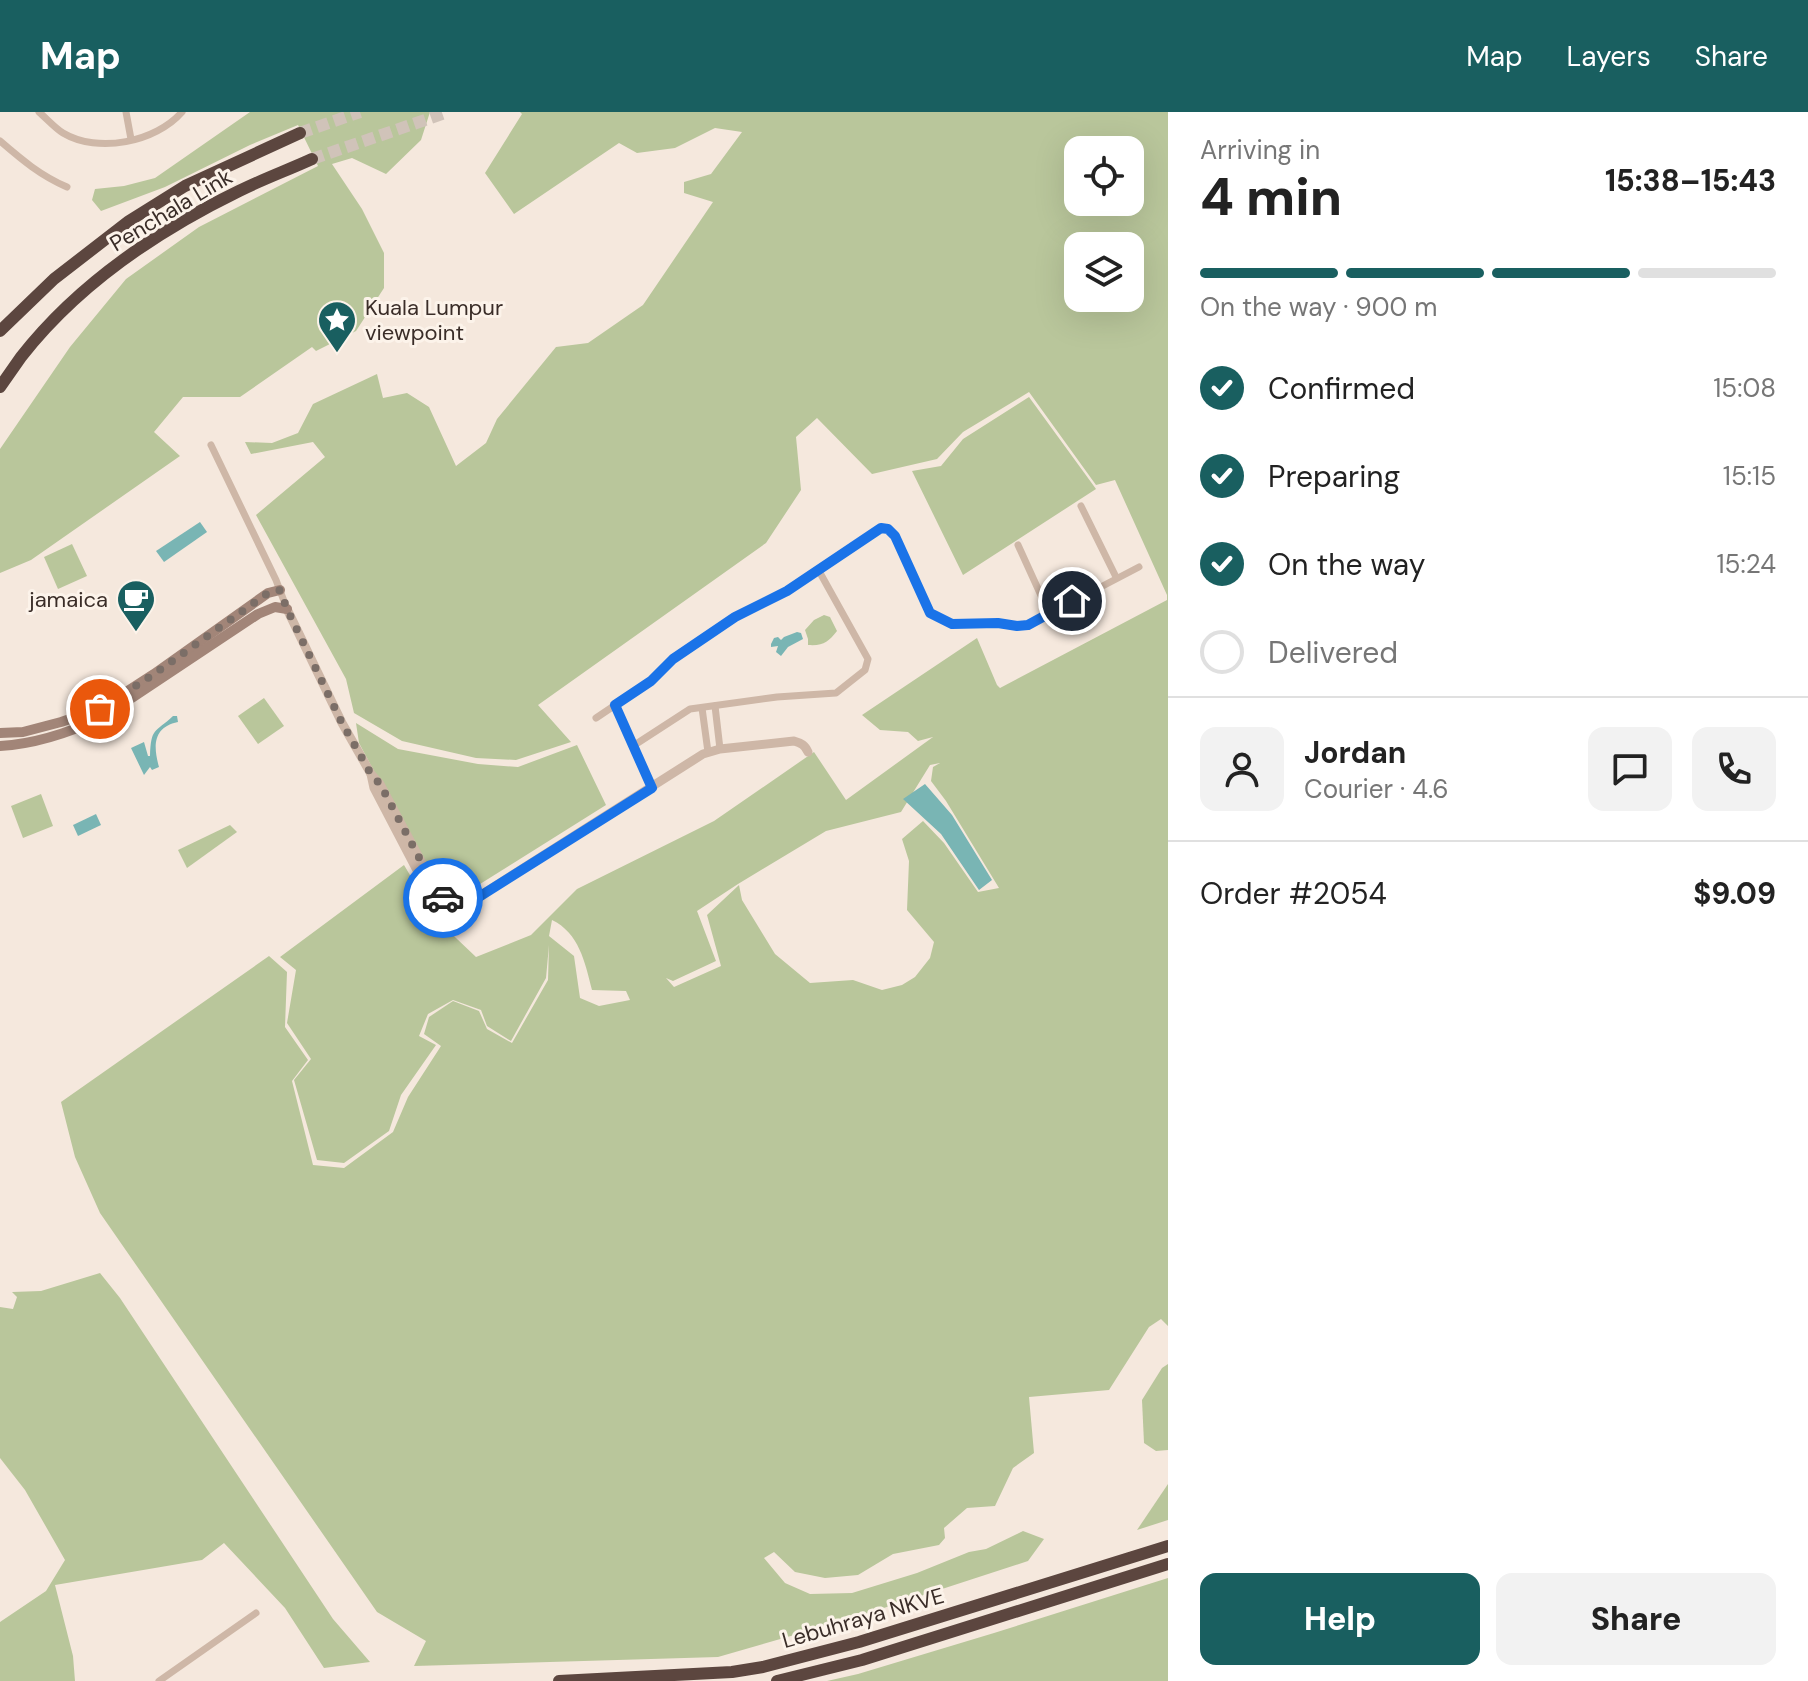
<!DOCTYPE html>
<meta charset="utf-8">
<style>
body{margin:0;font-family:"DM Sans",sans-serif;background:#f2f2f2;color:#222;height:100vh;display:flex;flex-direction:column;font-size:30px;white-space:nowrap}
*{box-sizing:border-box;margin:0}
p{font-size:26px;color:#767676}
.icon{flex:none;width:44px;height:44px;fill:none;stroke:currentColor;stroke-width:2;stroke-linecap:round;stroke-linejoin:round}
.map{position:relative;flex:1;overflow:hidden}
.panel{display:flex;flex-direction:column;background:#fff;width:640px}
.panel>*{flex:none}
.controls{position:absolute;left:1064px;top:24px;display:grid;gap:16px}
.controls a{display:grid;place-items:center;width:80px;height:80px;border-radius:16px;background:#fff;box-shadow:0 8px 32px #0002;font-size:40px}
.pin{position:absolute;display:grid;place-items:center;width:68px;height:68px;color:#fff;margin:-34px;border:4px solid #fff;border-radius:50%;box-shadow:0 2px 8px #0007}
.courier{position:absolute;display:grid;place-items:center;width:80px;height:80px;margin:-40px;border:6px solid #1a73e8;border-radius:50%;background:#fff;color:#222;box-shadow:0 2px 10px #0007}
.headline em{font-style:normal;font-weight:800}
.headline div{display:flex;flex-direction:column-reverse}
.headline{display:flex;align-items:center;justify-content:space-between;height:136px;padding:0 32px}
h1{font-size:52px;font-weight:800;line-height:60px}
.bar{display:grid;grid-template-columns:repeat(4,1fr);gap:12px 8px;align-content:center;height:96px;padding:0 32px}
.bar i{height:10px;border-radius:6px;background:#e0e0e0}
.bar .active{background:#195f60}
.bar p{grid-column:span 4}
.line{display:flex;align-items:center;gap:20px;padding:0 32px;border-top:2px solid #e0e0e0}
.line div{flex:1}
.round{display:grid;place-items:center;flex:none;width:84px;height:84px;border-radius:16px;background:#f2f2f2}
ol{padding:0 32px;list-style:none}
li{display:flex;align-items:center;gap:24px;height:88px}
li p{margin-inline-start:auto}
li .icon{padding:8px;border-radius:50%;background:#195f60;color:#fff;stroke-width:4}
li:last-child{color:#767676}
li i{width:44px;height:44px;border:4px solid #e0e0e0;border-radius:50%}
.button{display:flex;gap:16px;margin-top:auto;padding:16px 32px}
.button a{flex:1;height:92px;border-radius:16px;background:#195f60;color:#fff;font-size:32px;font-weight:800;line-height:92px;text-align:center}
.button a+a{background:#f2f2f2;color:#222}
header{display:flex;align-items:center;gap:48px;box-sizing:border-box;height:112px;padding:0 40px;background:#195f60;color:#fff}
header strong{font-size:38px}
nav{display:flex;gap:44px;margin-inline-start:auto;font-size:28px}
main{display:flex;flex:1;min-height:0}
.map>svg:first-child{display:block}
</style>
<header>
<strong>Map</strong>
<nav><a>Map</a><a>Layers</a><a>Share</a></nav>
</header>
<main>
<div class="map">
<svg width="1168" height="1569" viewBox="0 0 1168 1569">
<rect width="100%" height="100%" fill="#f5e8dd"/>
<g fill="#b9c69b" fill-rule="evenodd">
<path d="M 250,0 L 430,0 L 421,28 L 386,62 L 352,46 L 332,52 L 362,97 L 384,141 L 384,176 L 356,219 L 316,239 L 312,235 L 240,285 L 183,285 L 154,320 L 180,344 L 31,448 L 0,461 L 0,337 L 70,235 L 126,167 L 199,115 L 318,54 L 298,13 L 250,33 L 165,75 L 101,99 L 92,88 L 95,77 L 124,74 L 155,66 Z"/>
<path d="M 520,0 L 1168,0 L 1168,1214 L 1161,1207 L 1149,1215 L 1109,1278 L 1029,1285 L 1034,1341 L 1013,1356 L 995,1394 L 967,1396 L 944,1416 L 945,1426 L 939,1433 L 893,1442 L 858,1463 L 825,1466 L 795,1460 L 774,1440 L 764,1446 L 785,1471 L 810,1482 L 852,1481 L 917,1461 L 969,1440 L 986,1437 L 1023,1419 L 1044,1427 L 1028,1449 L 850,1507 L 718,1545 L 414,1554 L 426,1529 L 377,1500 L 100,1101 L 75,1045 L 61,990 L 269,844 L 287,860 L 285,915 L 308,948 L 292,969 L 313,1053 L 344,1056 L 393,1020 L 408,985 L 441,934 L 424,922 L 429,905 L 453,889 L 479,899 L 487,917 L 512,931 L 548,868 L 549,833 L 546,866 L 511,929 L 487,914 L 481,898 L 453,888 L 428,902 L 419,924 L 436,933 L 401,983 L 389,1019 L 344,1051 L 317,1048 L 294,968 L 311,947 L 287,911 L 296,858 L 280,845 L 404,753 L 436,807 L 476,845 L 531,823 L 577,777 L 714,709 L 814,640 L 846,688 L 933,625 L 918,629 L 908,620 L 880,618 L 862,603 L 977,526 L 997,573 L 1000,576 L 1167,488 L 1167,483 L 1115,368 L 1096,373 L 1029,280 L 963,320 L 937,347 L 872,362 L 817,306 L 796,325 L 801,378 L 766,431 L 538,593 L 571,630 L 516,648 L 476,646 L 402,629 L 354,601 L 346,567 L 256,403 L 325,345 L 313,330 L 251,342 L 245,330 L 272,331 L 298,321 L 313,292 L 377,262 L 383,286 L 407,281 L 429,295 L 456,354 L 486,331 L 497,307 L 556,235 L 588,231 L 643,193 L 713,90 L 684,81 L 684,70 L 711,62 L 742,20 L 715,16 L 675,36 L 637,41 L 619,31 L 514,102 L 485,61 L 522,2 ZM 1078,38 L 1130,38 L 1130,90 L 1078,90 ZM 1078,134 L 1130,134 L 1130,186 L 1078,186 ZM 940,651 L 933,655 L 931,669 L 946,689 L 999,776 L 978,780 L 944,731 L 923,709 L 902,727 L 909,749 L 907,798 L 934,830 L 930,846 L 915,865 L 902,873 L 882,878 L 853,868 L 810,871 L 775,842 L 742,788 L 739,773 L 707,803 L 721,854 L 674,875 L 666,866 L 673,869 L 716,849 L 697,799 L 738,772 L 826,719 L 901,700 L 930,653 ZM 552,808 C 579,821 585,850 592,878 L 626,879 L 630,888 L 599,894 L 580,886 L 574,844 L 549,824 Z"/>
<path d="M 1029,285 L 1096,377 L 963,463 L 912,359 L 941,354 L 963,327 Z"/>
<path d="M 72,432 L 87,464 L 58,477 L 44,445 Z"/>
<path d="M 824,503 L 830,505 L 837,519 C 828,530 824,534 808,533 L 808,527 L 805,518 L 814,508 Z"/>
<path d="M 264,586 L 284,614 L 258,632 L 238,604 Z"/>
<path d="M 356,611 L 398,637 L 478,652 L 518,655 L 577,633 L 606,693 L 456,787 L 437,777 L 359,631 Z"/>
<path d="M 41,682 L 53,714 L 23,726 L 11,694 Z"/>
<path d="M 230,713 L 237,720 L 187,756 L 178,738 Z"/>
<path d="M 100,1161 L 120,1186 L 333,1507 L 370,1550 L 324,1556 L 285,1496 L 224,1431 L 202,1448 L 55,1473 L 73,1544 L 75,1569 L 0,1569 L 0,1510 L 46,1479 L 65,1448 L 25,1378 L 0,1346 L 0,1195 L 13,1197 L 17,1185 L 12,1180 L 41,1179 Z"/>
<path d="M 1168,1252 L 1168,1338 L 1156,1339 L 1144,1331 L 1142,1288 L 1162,1256 Z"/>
<path d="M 1168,1372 L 1168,1408 L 1137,1418 Z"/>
<path d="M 1168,1466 L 1168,1569 L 827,1569 L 858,1562 L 994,1521 Z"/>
</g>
<g fill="#79b5b4">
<path d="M 200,410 L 207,420 L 164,450 L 156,439 Z"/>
<path d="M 797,520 L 801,521 L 803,527 L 788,535 L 781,544 L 776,540 L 778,534 L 771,535 L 771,532 L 774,526 L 778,525 L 781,528 L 784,525 Z"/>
<path d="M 173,604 L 177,604 L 178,610 C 153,615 153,634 159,655 L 152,658 L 150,655 L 144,663 L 131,636 L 144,630 L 148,644 L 150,644 C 151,615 155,621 173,604 Z"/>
<path d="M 925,672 L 952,703 L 992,768 L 979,778 L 941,722 L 903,687 Z"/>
<path d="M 96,702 L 101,713 L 78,724 L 73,713 Z"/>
</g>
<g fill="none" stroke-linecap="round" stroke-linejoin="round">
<g stroke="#d0c3b9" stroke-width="12" stroke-dasharray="12 6" stroke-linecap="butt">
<path d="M 300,21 L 360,0"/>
<path d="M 312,47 L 448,0"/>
</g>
<g stroke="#ceb7a7" stroke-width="7">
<path d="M 39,0 C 47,7 55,16 63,21 C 98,42 156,30 182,0"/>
<path d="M 126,0 L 131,27"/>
<path d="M 0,29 C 22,48 41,64 67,75"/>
<path d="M 211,333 L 276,468 L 287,497"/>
<path d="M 1081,394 L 1116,465"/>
<path d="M 1018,433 L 1049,501"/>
<path d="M 615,593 L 652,676"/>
<path d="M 715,594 L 720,637"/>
<path d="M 702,596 L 708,640"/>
<path d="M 596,606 L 651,569 L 673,547 L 735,505 L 787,479 L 881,416 L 888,417 L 895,424 L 930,501 L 952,512 L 1028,513 L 1139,455"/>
<path d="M 633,634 L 690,597 L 777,585 L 836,581 L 865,558 L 868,547 L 819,459"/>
<path d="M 159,1569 L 256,1501"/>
</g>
<g stroke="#ceb7a7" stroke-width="9">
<path d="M 287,497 L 342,611 L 371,662 L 380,672 L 439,783 L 448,791 L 463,795"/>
<path d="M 371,662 L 374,676 L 432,787 L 448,799 L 456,799 L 703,642 L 720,637 L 794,629 C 801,631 805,633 808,640"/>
</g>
<g stroke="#a28578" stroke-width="10">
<path d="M 0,621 L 23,620 L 61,610 L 100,597 L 154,562 L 268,481 L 280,478"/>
<path d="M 0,634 C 36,632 71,620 103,605 L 258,502 L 275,495 L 287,497"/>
</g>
<g stroke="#5c463f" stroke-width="12">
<path d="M 0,219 L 54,167 L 129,109 L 185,74 L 300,21"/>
<path d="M 0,275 C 7,265 14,255 21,245 C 78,172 157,119 239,79 C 263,67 288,58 312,47"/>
<path d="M 559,1569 L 732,1560 L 763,1555 L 859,1530 L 1168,1434"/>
<path d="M 777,1569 L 862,1548 L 1168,1452"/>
</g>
</g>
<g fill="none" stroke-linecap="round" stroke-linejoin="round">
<path stroke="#7b6e67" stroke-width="8" stroke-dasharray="0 14.4" d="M 100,597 L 154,562 L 268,481 L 280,478 L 287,497 L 342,611 L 371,662 L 380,672 L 439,783 L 443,786"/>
<path stroke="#1a73e8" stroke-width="10" d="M 443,786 L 448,791 L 463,795 L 652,676 L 615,593 L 651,569 L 673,547 L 735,505 L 787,479 L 881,416 L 888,417 L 895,424 L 930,501 L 952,512 L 998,511 L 1017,514 L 1028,513 L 1072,489"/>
</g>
<defs>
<g id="sight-pin" transform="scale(2)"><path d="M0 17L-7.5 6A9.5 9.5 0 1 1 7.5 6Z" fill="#195f60" stroke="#fcf3ea"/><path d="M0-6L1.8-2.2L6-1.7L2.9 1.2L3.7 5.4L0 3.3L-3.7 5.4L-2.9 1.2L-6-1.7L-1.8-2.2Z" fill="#fff"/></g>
<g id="cafe-pin" transform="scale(2)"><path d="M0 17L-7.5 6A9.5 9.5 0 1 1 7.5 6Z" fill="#195f60" stroke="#fcf3ea"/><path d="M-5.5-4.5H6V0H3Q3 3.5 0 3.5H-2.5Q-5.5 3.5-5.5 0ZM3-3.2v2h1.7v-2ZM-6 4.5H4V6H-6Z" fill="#fff"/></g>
</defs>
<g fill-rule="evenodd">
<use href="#sight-pin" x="337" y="208"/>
<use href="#cafe-pin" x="136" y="487"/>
</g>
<g text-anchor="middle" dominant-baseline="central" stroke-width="6" stroke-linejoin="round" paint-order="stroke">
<g font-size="22" fill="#3a2d28" stroke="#fcf3ea">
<text transform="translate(171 98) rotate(-31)">Penchala Link</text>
<text transform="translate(863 1506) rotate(-16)">Lebuhraya NKVE</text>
</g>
<g font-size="22" fill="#3a2d28" stroke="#fcf3ea" text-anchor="start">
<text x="365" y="195">Kuala Lumpur<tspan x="365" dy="25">viewpoint</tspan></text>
<text x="108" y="487" text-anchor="end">jamaica</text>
</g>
</g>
</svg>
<div class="controls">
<a><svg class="icon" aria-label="locate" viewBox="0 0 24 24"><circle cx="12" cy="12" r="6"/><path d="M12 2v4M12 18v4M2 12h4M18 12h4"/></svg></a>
<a><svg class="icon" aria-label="layers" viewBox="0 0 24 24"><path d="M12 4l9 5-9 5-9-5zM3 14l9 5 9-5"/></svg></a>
</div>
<div class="pin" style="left:100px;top:597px;background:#ea580c"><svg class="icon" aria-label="bag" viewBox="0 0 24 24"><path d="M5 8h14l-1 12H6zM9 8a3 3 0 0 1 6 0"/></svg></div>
<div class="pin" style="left:1072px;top:489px;background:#1f2937"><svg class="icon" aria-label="home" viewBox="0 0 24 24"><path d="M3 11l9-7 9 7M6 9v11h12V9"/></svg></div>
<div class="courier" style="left:443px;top:786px"><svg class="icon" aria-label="car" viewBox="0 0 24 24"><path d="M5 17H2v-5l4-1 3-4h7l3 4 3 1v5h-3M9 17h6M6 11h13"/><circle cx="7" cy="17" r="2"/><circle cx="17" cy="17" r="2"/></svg></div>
</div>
<section class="panel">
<div class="headline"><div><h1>4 min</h1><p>Arriving in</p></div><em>15:38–15:43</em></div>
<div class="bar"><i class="active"></i><i class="active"></i><i class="active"></i><i></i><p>On the way · 900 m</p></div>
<ol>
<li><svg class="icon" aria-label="check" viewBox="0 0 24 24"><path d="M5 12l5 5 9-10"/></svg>Confirmed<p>15:08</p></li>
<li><svg class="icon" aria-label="check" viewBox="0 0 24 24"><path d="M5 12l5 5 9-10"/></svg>Preparing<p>15:15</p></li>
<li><svg class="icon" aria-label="check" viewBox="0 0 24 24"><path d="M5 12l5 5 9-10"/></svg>On the way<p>15:24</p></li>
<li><i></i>Delivered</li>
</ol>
<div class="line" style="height:144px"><a class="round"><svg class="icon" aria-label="person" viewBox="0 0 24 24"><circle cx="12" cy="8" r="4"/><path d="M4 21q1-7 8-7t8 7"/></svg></a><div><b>Jordan</b><p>Courier · 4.6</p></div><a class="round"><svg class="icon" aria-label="chat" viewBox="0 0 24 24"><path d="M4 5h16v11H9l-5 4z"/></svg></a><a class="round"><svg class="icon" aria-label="phone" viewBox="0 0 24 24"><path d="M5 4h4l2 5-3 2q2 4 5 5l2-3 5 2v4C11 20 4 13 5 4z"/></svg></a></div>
<div class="line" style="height:104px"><div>Order #2054</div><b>$9.09</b></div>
<div class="button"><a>Help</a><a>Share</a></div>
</section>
</main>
